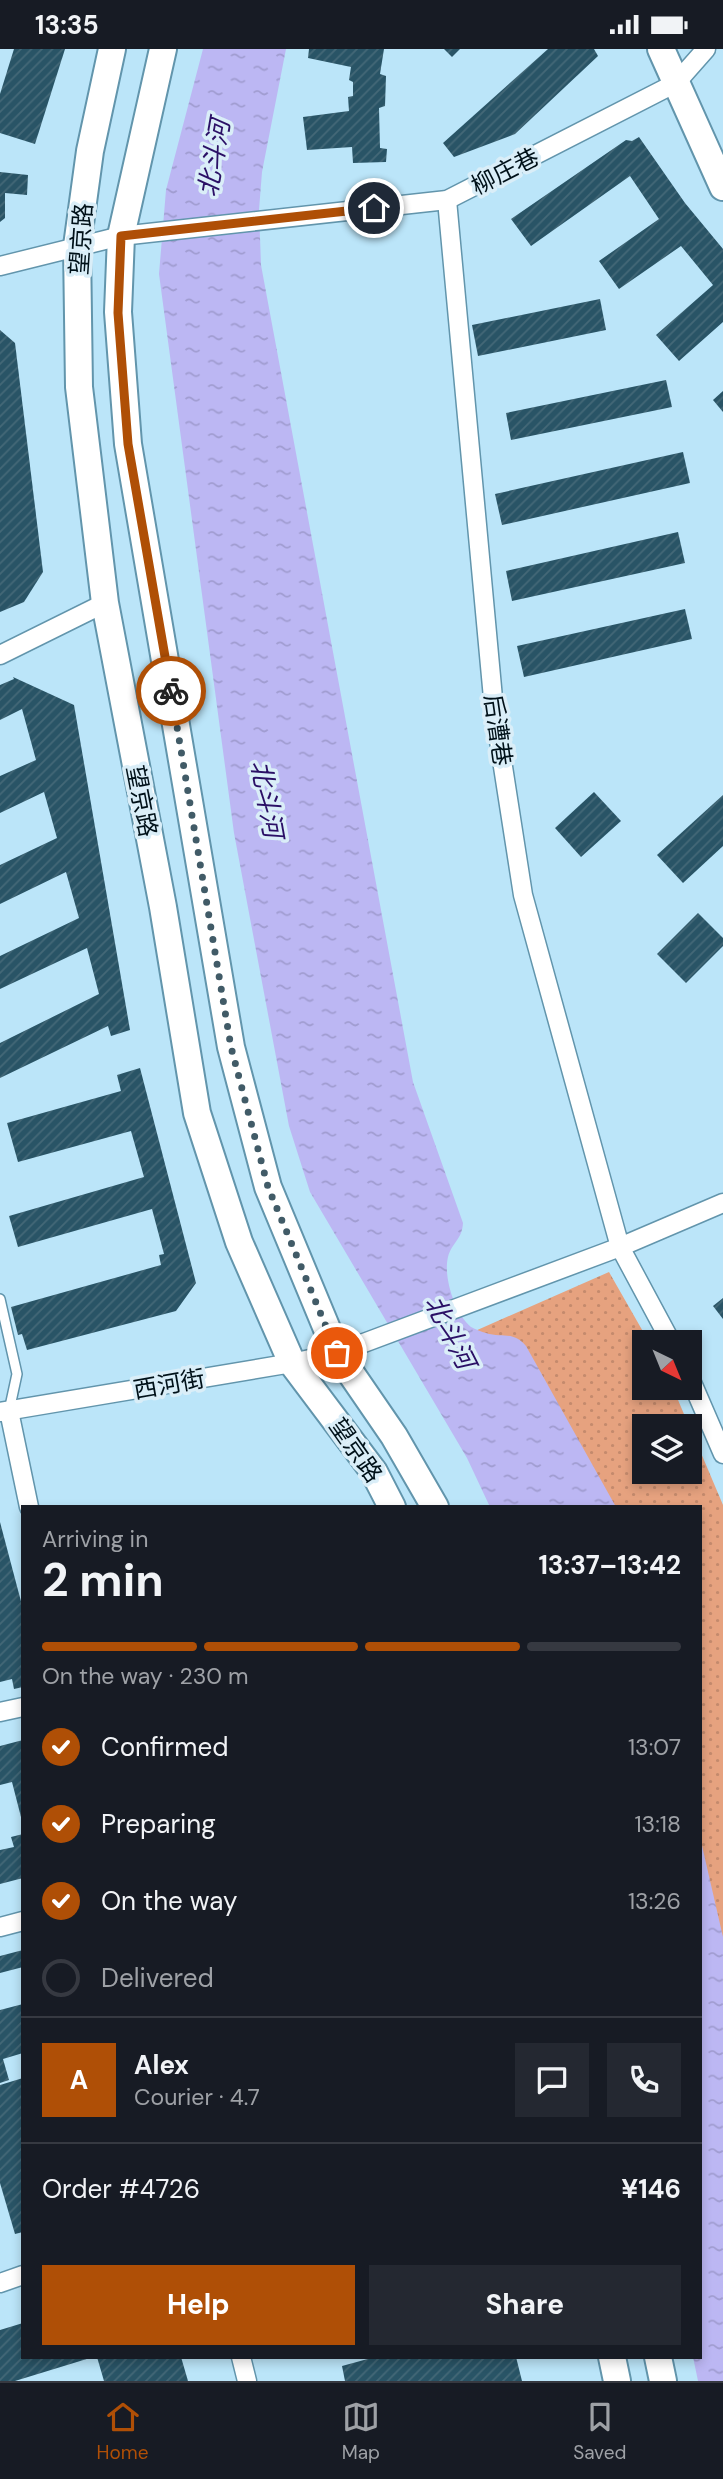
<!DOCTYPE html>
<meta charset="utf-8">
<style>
body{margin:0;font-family:"DM Sans","Noto Sans SC",sans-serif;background:#242831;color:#f1f3f6;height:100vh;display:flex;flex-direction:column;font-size:26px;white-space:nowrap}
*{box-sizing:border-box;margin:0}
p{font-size:23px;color:#9ea1a6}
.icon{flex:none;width:38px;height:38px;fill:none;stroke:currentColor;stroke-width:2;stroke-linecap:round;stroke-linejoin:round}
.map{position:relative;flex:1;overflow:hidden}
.panel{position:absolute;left:21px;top:1456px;width:681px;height:854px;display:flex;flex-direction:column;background:#171b24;border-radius:0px;box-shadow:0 4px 10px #0003}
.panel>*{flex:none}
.needle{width:46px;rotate:137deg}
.tools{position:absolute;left:632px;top:1281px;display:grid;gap:14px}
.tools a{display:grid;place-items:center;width:70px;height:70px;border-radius:0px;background:#171b24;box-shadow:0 4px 10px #0003;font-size:35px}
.pin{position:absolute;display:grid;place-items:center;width:60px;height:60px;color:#fff;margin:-30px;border:4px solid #fff;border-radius:50%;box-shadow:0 2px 7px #0007}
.courier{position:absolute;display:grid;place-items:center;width:70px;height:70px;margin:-35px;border:5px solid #af4f06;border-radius:50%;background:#fff;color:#222;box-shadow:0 2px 9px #0007}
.headline em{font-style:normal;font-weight:700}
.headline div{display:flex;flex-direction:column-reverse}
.headline{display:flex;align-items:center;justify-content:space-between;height:119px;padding:0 21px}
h1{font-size:46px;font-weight:700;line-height:52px}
.bar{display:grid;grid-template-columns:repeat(4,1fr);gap:10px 7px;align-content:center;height:84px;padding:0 21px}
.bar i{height:9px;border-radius:5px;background:#363941}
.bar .active{background:#af4f06}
.bar p{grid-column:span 4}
.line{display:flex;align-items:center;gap:18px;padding:0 21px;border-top:2px solid #363941}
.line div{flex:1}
.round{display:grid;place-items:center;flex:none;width:74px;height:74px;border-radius:0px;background:#242831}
ol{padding:0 21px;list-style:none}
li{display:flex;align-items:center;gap:21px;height:77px}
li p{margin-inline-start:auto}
li .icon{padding:7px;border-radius:50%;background:#af4f06;color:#fff;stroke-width:4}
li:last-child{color:#9ea1a6}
li i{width:38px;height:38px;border:4px solid #363941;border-radius:50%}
.cta{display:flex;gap:14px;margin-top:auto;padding:14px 21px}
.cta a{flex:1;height:80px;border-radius:0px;background:#af4f06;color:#fff;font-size:28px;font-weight:700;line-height:80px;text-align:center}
.cta a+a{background:#242831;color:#f1f3f6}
.status{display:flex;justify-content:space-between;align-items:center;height:49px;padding:0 35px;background:#171b24;direction:ltr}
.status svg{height:19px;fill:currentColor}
.dock{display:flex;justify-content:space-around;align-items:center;height:98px;border-top:2px solid #363941;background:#171b24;font-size:19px;color:#9ea1a6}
.dock a{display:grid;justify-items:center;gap:4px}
.dock .active{color:#af4f06}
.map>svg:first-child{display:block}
</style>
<div class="status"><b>13:35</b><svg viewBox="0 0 49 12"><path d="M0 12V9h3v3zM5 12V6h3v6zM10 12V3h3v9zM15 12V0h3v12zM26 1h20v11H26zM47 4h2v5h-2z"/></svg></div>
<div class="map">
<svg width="723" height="2332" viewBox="0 0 723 2332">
<defs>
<pattern id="park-dots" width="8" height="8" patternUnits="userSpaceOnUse" patternTransform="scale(1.75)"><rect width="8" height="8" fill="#e6a27f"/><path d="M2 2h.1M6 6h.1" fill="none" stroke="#c48a6d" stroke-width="1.8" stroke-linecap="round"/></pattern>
<pattern id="water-ripples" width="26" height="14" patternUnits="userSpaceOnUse" patternTransform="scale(1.75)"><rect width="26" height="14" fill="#bcb7f3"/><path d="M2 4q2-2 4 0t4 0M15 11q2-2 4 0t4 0" fill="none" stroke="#a09cd0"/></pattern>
<pattern id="building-hatch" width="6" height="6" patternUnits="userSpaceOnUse" patternTransform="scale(1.75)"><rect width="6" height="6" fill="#295466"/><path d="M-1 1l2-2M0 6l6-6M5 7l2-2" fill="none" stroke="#446877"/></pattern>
</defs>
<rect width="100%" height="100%" fill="#bbe5f9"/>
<path fill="url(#park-dots)" d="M 609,1223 L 649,1293 L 644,1293 L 644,1339 L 673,1339 L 689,1377 L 644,1377 L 644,1423 L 690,1423 L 690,1378 L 723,1456 L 723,1933 L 700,1855 L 700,1458 L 595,1458 L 466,1286 Z"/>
<g fill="url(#water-ripples)">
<path d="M 203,0 L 286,0 L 262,123 L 259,161 L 261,216 L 413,1033 L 463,1174 C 462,1191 452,1193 448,1208 C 443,1228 455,1265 471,1278 C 475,1280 482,1283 486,1284 C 502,1289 514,1282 526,1297 L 616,1458 L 490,1458 L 467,1409 L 310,1143 L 289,1077 L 234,784 L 159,225 L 166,141 Z"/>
<path d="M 700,1788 L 723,1888 L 723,2332 L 698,2332 L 693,2308 L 700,2308 Z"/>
</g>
<g fill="url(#building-hatch)">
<path d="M 14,0 L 65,0 L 35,95 L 0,84 L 0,45 Z"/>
<path d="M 309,0 L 384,0 L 380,25 L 386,27 L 385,57 L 379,59 L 380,99 L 387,100 L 386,113 L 353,114 L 352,98 L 307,101 L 303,68 L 349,62 L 348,48 L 353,47 L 353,33 L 349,31 L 351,18 L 308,9 Z"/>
<path d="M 444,0 L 460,0 L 452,8 Z"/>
<path d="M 548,0 L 594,0 L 598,7 L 515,85 L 454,108 L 443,94 Z"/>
<path d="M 639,88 L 685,154 L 723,200 L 723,273 L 679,312 L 656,286 L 713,236 L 681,197 L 619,240 L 599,212 L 659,170 L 630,127 L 531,197 L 511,170 L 626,91 L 632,92 Z"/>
<path d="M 0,123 L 28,126 L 27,146 L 5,144 L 5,169 L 0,173 Z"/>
<path d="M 600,250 L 606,281 L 478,307 L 472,276 Z"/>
<path d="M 0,281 L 15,294 L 43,523 L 24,553 L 0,563 Z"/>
<path d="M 666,331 L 672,358 L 511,391 L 506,364 Z"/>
<path d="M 723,342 L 723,363 L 713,351 Z"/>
<path d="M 683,403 L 690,434 L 502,476 L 495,445 Z"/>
<path d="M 678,483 L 685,514 L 512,552 L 506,522 Z"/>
<path d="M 685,560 L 692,590 L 524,628 L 517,597 Z"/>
<path d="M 13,628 L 74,656 L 130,981 L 111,987 L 108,977 L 0,1029 L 0,994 L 99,945 L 87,899 L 0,940 L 0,907 L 79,869 L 66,823 L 0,855 L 0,816 L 57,789 L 44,743 L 0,764 L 0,727 L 36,711 L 22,660 L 0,671 L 0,636 L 14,630 Z"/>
<path d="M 594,743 L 621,772 L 581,808 L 555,779 Z"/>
<path d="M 723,746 L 723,797 L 683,834 L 657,806 Z"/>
<path d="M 698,864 L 723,889 L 723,897 L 686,934 L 657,905 Z"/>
<path d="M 140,1019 L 196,1234 L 176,1262 L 27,1301 L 22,1285 L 18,1286 L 11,1258 L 161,1216 L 159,1206 L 164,1205 L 152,1160 L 18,1198 L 9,1167 L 144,1128 L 131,1082 L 18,1113 L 7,1074 L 121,1042 L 117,1026 Z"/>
<path d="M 723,1249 L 723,1270 L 713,1257 Z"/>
<path d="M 0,1473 L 23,1560 L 23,1638 L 14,1640 L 12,1630 L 0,1633 Z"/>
<path d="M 23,1691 L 23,1772 L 22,1772 L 12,1733 L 0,1736 L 0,1697 Z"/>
<path d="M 23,1785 L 23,1820 L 21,1821 L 23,1829 L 0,1835 L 0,1801 L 14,1798 L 11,1788 Z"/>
<path d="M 23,1901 L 23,1918 L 0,1924 L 0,1907 Z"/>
<path d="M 23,1955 L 23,2004 L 3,2010 L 9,2031 L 0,2034 L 0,1961 Z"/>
<path d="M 23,2029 L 23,2183 L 15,2185 L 0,2134 L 0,2036 Z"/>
<path d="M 23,2274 L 23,2308 L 90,2309 L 15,2332 L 0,2332 L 0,2281 Z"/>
<path d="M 97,2308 L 181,2308 L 188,2332 L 104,2332 Z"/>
<path d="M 375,2308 L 516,2308 L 522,2332 L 345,2332 L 342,2317 Z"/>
</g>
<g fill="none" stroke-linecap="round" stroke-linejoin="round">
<g stroke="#6295ac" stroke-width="12">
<path id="lane" d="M 0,1250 L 17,1325 L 9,1362"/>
</g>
<g stroke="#6295ac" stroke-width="21">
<g id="street">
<path d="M 447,151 L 494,660 L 523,846 L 620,1198 L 671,1293"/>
<path d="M 0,217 L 121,187 L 447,151 L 676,34 L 706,0"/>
<path d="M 0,606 L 105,554"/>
<path d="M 690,1329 L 723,1405"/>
<path d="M 9,1362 L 29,1458"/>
<path d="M 0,1363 L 292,1314 L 337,1304 L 620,1198 L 723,1154"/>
<path d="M 0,1663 L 23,1658"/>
<path d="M 0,1878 L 23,1872"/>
<path d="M 0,2234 L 23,2226"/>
<path d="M 241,2308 L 247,2332"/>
</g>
</g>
<g stroke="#6295ac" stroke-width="30">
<g id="secondary">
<path d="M 112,0 L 90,102 L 77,197 L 79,338 L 105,554 L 163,858 L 197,1064 L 239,1193 L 292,1314 L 374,1423 L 392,1458"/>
<path d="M 163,0 L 121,187 L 118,263 L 128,395 L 231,998 L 268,1138 L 337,1304 L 394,1387 L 435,1458"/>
<path d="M 661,0 L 723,138"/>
<path d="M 612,2308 L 617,2332"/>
<path d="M 658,2308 L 663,2332"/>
</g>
</g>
<use href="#lane" stroke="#fff" stroke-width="9"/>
<use href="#street" stroke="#fff" stroke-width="18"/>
<use href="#secondary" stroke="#fff" stroke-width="26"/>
</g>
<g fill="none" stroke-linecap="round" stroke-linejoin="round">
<path stroke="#415b67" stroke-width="7" stroke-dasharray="0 12.6" d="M 171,642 L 231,998 L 268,1138 L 337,1304"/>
<path stroke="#af4f06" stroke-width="9" d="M 171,642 L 128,395 L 118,264 L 121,187 L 374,159"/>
</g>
<g text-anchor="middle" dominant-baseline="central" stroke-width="7" stroke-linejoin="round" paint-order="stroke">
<g font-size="24" fill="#001119" stroke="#daeef8">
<text transform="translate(505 122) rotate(-27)">柳庄巷</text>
<text transform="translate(81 190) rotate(-86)">望京路</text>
<text transform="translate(498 681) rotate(82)">后漕巷</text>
<text transform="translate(142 752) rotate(79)">望京路</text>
<text transform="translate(169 1335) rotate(-10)">西河街</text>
<text transform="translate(356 1401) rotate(55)">望京路</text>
</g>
<g font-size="26" font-style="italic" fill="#2b1066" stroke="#daeef8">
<text transform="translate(214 109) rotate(-80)">北斗河</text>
<text transform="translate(267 750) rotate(80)">北斗河</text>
<text transform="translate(450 1283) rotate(63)">北斗河</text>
</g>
</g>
</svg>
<div class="tools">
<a><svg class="needle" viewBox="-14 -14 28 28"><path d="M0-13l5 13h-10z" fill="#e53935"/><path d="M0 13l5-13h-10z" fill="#9ea1a6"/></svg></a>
<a><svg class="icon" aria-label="layers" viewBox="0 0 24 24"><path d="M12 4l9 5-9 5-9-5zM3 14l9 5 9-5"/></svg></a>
</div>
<div class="pin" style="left:337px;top:1304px;background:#ea580c"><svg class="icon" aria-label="bag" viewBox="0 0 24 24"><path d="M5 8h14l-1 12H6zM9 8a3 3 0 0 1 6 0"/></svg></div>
<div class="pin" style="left:374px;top:159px;background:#1f2937"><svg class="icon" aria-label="home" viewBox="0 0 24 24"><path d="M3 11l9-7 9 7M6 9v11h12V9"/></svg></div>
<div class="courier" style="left:171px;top:642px"><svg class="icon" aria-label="bike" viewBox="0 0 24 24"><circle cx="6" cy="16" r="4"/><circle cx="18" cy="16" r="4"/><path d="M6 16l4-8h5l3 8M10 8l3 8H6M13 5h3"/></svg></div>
<section class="panel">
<div class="headline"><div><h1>2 min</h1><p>Arriving in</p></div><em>13:37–13:42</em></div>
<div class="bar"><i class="active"></i><i class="active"></i><i class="active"></i><i></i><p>On the way · 230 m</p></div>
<ol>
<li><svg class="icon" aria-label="check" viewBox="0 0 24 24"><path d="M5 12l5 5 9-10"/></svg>Confirmed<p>13:07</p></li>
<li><svg class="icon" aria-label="check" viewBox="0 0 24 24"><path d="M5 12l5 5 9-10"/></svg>Preparing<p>13:18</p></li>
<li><svg class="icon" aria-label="check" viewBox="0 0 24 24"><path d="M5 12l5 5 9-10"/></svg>On the way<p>13:26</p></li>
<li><i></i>Delivered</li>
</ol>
<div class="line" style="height:126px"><b class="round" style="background:#af4f06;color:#fff">A</b><div><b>Alex</b><p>Courier · 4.7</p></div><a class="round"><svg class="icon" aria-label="chat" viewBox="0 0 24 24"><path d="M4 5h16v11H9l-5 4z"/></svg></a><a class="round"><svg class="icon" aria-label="phone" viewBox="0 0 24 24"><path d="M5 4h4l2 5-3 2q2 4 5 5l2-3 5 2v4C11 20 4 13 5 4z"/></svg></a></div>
<div class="line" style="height:91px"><div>Order #4726</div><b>¥146</b></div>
<div class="cta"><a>Help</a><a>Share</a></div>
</section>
</div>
<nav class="dock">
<a class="active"><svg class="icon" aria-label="home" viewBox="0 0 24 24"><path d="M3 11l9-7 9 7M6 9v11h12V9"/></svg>Home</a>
<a><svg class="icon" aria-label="map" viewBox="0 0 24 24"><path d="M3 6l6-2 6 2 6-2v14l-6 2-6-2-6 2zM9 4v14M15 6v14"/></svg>Map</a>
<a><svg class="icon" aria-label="saved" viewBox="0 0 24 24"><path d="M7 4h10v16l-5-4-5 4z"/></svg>Saved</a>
</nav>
